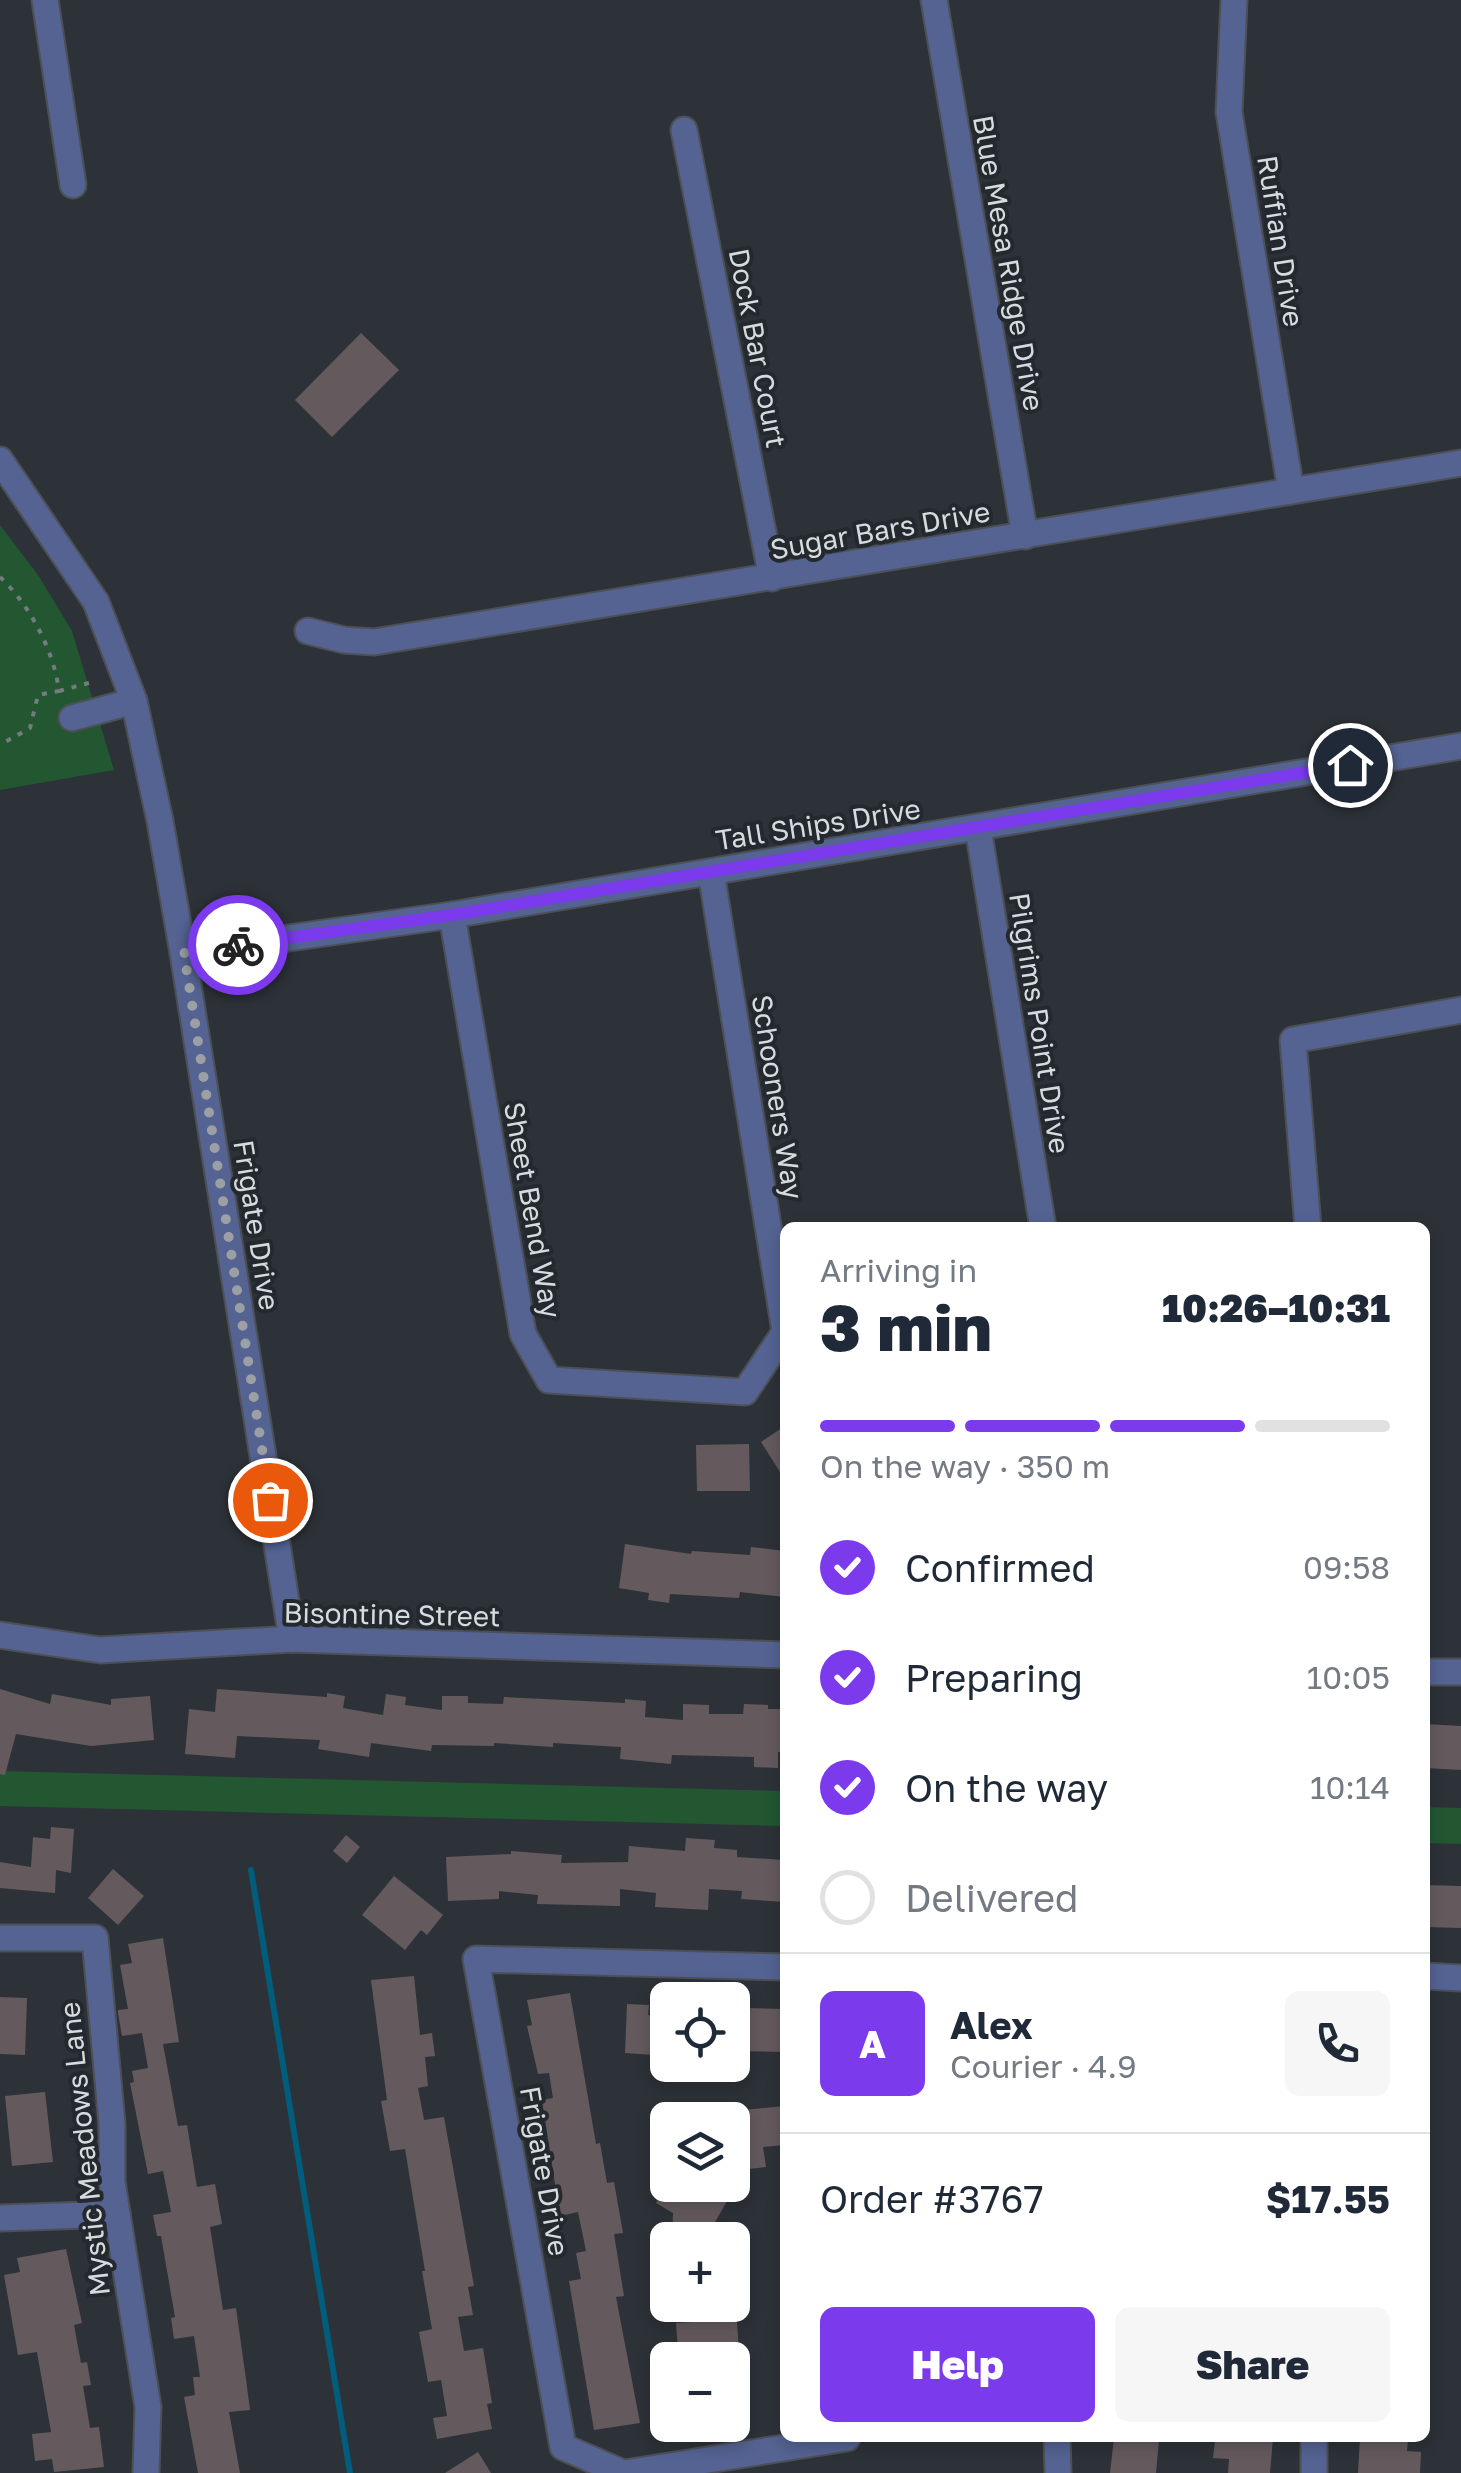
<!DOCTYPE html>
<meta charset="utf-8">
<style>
body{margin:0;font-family:"Golos Text",sans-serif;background:#f6f6f7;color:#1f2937;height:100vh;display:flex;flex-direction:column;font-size:38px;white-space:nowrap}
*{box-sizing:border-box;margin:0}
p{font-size:32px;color:#747a83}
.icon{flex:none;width:55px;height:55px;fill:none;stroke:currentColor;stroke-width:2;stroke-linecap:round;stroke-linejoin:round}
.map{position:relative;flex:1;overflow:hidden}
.panel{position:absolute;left:780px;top:1222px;width:650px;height:1220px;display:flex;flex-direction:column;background:#fff;border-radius:15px;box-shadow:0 5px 15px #0003}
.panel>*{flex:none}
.controls{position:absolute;left:650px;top:1982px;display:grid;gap:20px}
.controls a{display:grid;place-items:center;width:100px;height:100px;border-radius:15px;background:#fff;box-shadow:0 5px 15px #0003;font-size:50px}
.pin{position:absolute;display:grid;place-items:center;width:85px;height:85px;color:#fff;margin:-42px;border:5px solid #fff;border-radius:50%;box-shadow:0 2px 10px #0007}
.courier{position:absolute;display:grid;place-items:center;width:100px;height:100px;margin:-50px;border:8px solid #7c3aed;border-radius:50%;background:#fff;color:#222;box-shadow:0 2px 12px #0007}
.headline em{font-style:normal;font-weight:800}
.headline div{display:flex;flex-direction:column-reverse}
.headline{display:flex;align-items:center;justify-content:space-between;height:170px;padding:0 40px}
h1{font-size:65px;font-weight:800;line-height:75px}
.bar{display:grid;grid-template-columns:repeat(4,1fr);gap:15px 10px;align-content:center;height:120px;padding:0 40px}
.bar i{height:12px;border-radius:8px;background:#e0e1e3}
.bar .on{background:#7c3aed}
.bar p{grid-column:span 4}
.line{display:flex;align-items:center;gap:25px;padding:0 40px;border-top:2px solid #e0e1e3}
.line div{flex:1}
.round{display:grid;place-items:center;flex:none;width:105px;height:105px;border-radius:15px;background:#f6f6f7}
ol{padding:0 40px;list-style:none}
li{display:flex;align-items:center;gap:30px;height:110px}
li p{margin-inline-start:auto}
li .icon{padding:10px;border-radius:50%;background:#7c3aed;color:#fff;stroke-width:4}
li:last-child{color:#747a83}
li i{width:55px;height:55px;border:5px solid #e0e1e3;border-radius:50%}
.primary-button{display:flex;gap:20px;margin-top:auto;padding:20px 40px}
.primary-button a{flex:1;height:115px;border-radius:15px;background:#7c3aed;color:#fff;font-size:40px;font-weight:800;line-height:115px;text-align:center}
.primary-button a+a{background:#f6f6f7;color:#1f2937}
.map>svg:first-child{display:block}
</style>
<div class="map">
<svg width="1461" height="2473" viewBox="0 0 1461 2473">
<rect width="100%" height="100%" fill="#2d3238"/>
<g fill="#225732">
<path d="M 0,525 L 38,575 L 72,631 L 114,770 L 0,790 Z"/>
<path d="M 0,1771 L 785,1791 L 785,1826 L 0,1806 Z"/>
<path d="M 1425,1807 L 1461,1808 L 1461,1844 L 1425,1843 Z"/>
</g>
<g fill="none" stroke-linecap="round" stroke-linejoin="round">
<path stroke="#015d7b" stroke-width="6" d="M 251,1870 L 350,2473"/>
</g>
<g fill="#645a5d">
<path d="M 361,333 L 399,370 L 332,437 L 295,400 Z"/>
<path d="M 785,1426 L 785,1480 L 761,1442 Z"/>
<path d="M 749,1444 L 750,1491 L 697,1491 L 696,1445 Z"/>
<path d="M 625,1544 L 691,1554 L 692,1551 L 750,1555 L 751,1547 L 785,1551 L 785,1597 L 740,1592 L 739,1598 L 670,1594 L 669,1603 L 648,1600 L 649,1593 L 619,1588 Z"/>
<path d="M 0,1689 L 50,1704 L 52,1694 L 111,1705 L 111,1699 L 150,1696 L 154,1740 L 91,1746 L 16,1734 L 5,1775 L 0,1774 Z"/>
<path d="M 217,1689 L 327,1697 L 327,1693 L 345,1696 L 343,1708 L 383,1715 L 386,1694 L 406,1697 L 405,1705 L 442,1710 L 442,1696 L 468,1696 L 468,1703 L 503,1704 L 504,1697 L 625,1703 L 625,1699 L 646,1701 L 645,1717 L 683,1720 L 683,1704 L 709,1705 L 709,1714 L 743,1714 L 744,1704 L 768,1705 L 768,1709 L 785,1709 L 785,1752 L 778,1752 L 778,1768 L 754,1767 L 754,1757 L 672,1755 L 671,1764 L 620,1759 L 621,1747 L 553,1743 L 553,1747 L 494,1743 L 494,1746 L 432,1745 L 431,1751 L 371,1743 L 369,1757 L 318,1749 L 320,1740 L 237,1736 L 235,1758 L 185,1754 L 189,1709 L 215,1712 Z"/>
<path d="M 1425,1724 L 1461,1726 L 1461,1770 L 1425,1768 Z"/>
<path d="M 51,1827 L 74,1829 L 71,1873 L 56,1870 L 55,1893 L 0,1888 L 0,1862 L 31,1867 L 33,1837 L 50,1839 Z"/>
<path d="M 346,1835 L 360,1847 L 347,1863 L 333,1851 Z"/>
<path d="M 686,1838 L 715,1840 L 714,1848 L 737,1850 L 737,1857 L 785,1860 L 785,1902 L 741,1899 L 742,1891 L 709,1889 L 708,1910 L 655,1907 L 656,1893 L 620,1889 L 620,1906 L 537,1904 L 538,1895 L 499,1891 L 499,1899 L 448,1901 L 446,1857 L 511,1854 L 511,1851 L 562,1855 L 561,1863 L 628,1862 L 629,1846 L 685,1851 Z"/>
<path d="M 113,1869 L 144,1896 L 118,1925 L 88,1898 Z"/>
<path d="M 394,1876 L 443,1915 L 427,1935 L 421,1930 L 405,1950 L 362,1915 Z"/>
<path d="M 1425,1885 L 1461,1886 L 1461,1928 L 1425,1927 Z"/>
<path d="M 163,1938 L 179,2042 L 163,2044 L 178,2126 L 187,2125 L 197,2187 L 215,2184 L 222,2224 L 210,2227 L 223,2310 L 236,2308 L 246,2379 L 250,2410 L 229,2412 L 240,2473 L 198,2473 L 184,2397 L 195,2395 L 193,2377 L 200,2377 L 194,2336 L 174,2339 L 171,2318 L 175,2317 L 161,2236 L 157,2236 L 153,2215 L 171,2212 L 163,2171 L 148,2174 L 130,2083 L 134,2082 L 132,2071 L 148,2068 L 142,2033 L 122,2036 L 118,2013 L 118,2010 L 128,2009 L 120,1965 L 132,1963 L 128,1944 Z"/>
<path d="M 414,1976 L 420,2035 L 432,2033 L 435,2056 L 425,2057 L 428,2086 L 418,2088 L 424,2120 L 444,2117 L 474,2286 L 468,2287 L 473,2315 L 458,2317 L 464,2351 L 483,2348 L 492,2403 L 487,2404 L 492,2429 L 437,2439 L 433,2418 L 447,2416 L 441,2380 L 428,2382 L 419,2332 L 432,2329 L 422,2271 L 425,2271 L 405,2149 L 390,2151 L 381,2101 L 387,2100 L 371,1980 Z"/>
<path d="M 570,1993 L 596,2144 L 600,2143 L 607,2183 L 614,2182 L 623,2233 L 614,2234 L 624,2296 L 616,2297 L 640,2423 L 594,2430 L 569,2281 L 581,2279 L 576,2253 L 586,2251 L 578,2212 L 560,2216 L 542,2100 L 553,2098 L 549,2073 L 538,2074 L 527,2026 L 532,2025 L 527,2000 Z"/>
<path d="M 0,1997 L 27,1998 L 25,2055 L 0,2054 Z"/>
<path d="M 627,2004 L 649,2005 L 648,2015 L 668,2016 L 668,2056 L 625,2053 Z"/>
<path d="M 744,2008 L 785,2009 L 785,2052 L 732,2051 L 732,2010 L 744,2010 Z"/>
<path d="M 45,2092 L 53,2162 L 12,2166 L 5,2096 Z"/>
<path d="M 785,2106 L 785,2145 L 763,2147 L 766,2167 L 741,2170 L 734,2111 Z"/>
<path d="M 666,2185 L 736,2185 L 705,2240 L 672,2240 L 673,2213 L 656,2203 Z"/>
<path d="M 66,2249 L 82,2323 L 74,2325 L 81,2363 L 87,2362 L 91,2385 L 83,2386 L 90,2428 L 99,2427 L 104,2467 L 54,2472 L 52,2459 L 35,2461 L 32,2434 L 51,2432 L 37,2352 L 18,2355 L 4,2275 L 20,2272 L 17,2258 Z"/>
<path d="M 736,2305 L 739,2354 L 694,2358 L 693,2349 L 678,2350 L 676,2323 L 692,2322 L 690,2306 Z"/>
<path d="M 1114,2438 L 1159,2440 L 1156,2473 L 1110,2473 Z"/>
<path d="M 1226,2438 L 1273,2438 L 1270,2473 L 1228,2473 L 1229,2459 L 1213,2458 L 1215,2441 L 1226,2442 Z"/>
<path d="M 1360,2438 L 1408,2438 L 1407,2451 L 1421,2452 L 1420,2473 L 1358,2473 Z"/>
<path d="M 478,2452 L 491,2473 L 445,2473 Z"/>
</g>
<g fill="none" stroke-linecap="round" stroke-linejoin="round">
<g stroke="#4c5056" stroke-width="29">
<g id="minor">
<path d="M 45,0 L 73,185"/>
<path d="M 934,0 L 1025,536"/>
<path d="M 1234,0 L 1229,112 L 1291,491"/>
<path d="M 684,130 L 772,578"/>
<path d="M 0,460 L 96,602 L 134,701 L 160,821 L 183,953 L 292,1639"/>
<path d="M 308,631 L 344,640 L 374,642 L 1461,463"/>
<path d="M 72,718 L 134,701"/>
<path d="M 978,828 L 1043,1228"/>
<path d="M 711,872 L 785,1331"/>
<path d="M 452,915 L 523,1334 L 549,1380 L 745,1392 L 785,1332"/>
<path d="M 183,953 L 452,915 L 1461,746"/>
<path d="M 1308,1228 L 1293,1040 L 1461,1010"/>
<path d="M 0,1635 L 100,1650 L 292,1639 L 785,1655"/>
<path d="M 1425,1672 L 1461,1672"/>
<path d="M 0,1938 L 95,1938 L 112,2124 L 112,2182 L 148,2407 L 146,2473"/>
<path d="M 1425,1976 L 1461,1978"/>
<path d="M 0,2218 L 117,2214"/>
<path d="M 1057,2438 L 1058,2473"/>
<path d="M 623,2473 L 563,2447 L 476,1959 L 785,1967"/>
<path d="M 625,2473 L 847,2438"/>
<path d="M 1314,2473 L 1314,2438"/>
</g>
</g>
<g stroke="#767b7f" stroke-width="4" stroke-dasharray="5 8" stroke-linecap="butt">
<path d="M 0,577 C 30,605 54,651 59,691 L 38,695 L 30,728 L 0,745"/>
<path d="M 59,691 L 96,681"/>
</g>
<use href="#minor" stroke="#546392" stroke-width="25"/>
</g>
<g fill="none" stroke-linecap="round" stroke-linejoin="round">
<path stroke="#9ca0a4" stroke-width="10" stroke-dasharray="0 18" d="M 238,945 L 184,953 L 270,1500"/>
<path stroke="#7c3aed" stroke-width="12" d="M 238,945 L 452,915 L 1350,765"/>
</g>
<g text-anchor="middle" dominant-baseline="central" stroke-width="8" stroke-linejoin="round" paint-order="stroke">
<g font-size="28" fill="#d7dbde" stroke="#23292e">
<text transform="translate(1281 241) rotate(81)">Ruffian Drive</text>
<text transform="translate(1009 263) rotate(80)">Blue Mesa Ridge Drive</text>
<text transform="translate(758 348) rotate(79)">Dock Bar Court</text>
<text transform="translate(880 530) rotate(-10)">Sugar Bars Drive</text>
<text transform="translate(818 824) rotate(-9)">Tall Ships Drive</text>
<text transform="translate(1040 1023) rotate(81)">Pilgrims Point Drive</text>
<text transform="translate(778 1097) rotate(81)">Schooners Way</text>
<text transform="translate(533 1210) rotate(80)">Sheet Bend Way</text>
<text transform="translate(257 1225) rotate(81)">Frigate Drive</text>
<text transform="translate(392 1614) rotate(1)">Bisontine Street</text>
<text transform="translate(84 2149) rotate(-96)">Mystic Meadows Lane</text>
<text transform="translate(545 2171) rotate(80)">Frigate Drive</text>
</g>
</g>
</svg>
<div class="controls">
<a><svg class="icon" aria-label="locate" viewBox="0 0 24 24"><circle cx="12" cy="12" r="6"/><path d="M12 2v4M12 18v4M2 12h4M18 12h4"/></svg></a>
<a><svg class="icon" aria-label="layers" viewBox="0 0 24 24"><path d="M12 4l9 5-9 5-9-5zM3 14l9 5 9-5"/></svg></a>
<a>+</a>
<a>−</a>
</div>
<div class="pin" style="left:270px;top:1500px;background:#ea580c"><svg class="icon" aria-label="bag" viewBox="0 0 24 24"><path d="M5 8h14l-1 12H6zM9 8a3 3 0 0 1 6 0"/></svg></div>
<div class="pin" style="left:1350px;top:765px;background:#1f2937"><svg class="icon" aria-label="home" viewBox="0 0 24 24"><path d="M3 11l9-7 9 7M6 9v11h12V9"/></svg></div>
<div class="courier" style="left:238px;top:945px"><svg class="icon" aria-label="bike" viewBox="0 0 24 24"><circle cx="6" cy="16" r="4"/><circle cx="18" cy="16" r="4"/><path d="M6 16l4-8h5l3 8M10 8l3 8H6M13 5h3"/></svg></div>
<section class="panel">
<div class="headline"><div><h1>3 min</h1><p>Arriving in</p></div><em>10:26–10:31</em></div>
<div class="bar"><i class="on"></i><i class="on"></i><i class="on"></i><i></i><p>On the way · 350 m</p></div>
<ol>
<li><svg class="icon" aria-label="check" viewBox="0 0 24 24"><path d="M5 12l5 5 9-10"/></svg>Confirmed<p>09:58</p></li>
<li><svg class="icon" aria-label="check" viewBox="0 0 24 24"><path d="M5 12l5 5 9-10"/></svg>Preparing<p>10:05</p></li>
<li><svg class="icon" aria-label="check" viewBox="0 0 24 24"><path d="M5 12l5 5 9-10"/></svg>On the way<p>10:14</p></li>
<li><i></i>Delivered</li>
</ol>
<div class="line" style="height:180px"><b class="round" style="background:#7c3aed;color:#fff">A</b><div><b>Alex</b><p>Courier · 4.9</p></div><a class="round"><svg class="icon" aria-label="phone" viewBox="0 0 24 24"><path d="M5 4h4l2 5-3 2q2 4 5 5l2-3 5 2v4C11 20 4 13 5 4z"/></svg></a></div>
<div class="line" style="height:130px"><div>Order #3767</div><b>$17.55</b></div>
<div class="primary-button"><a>Help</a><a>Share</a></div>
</section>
</div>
